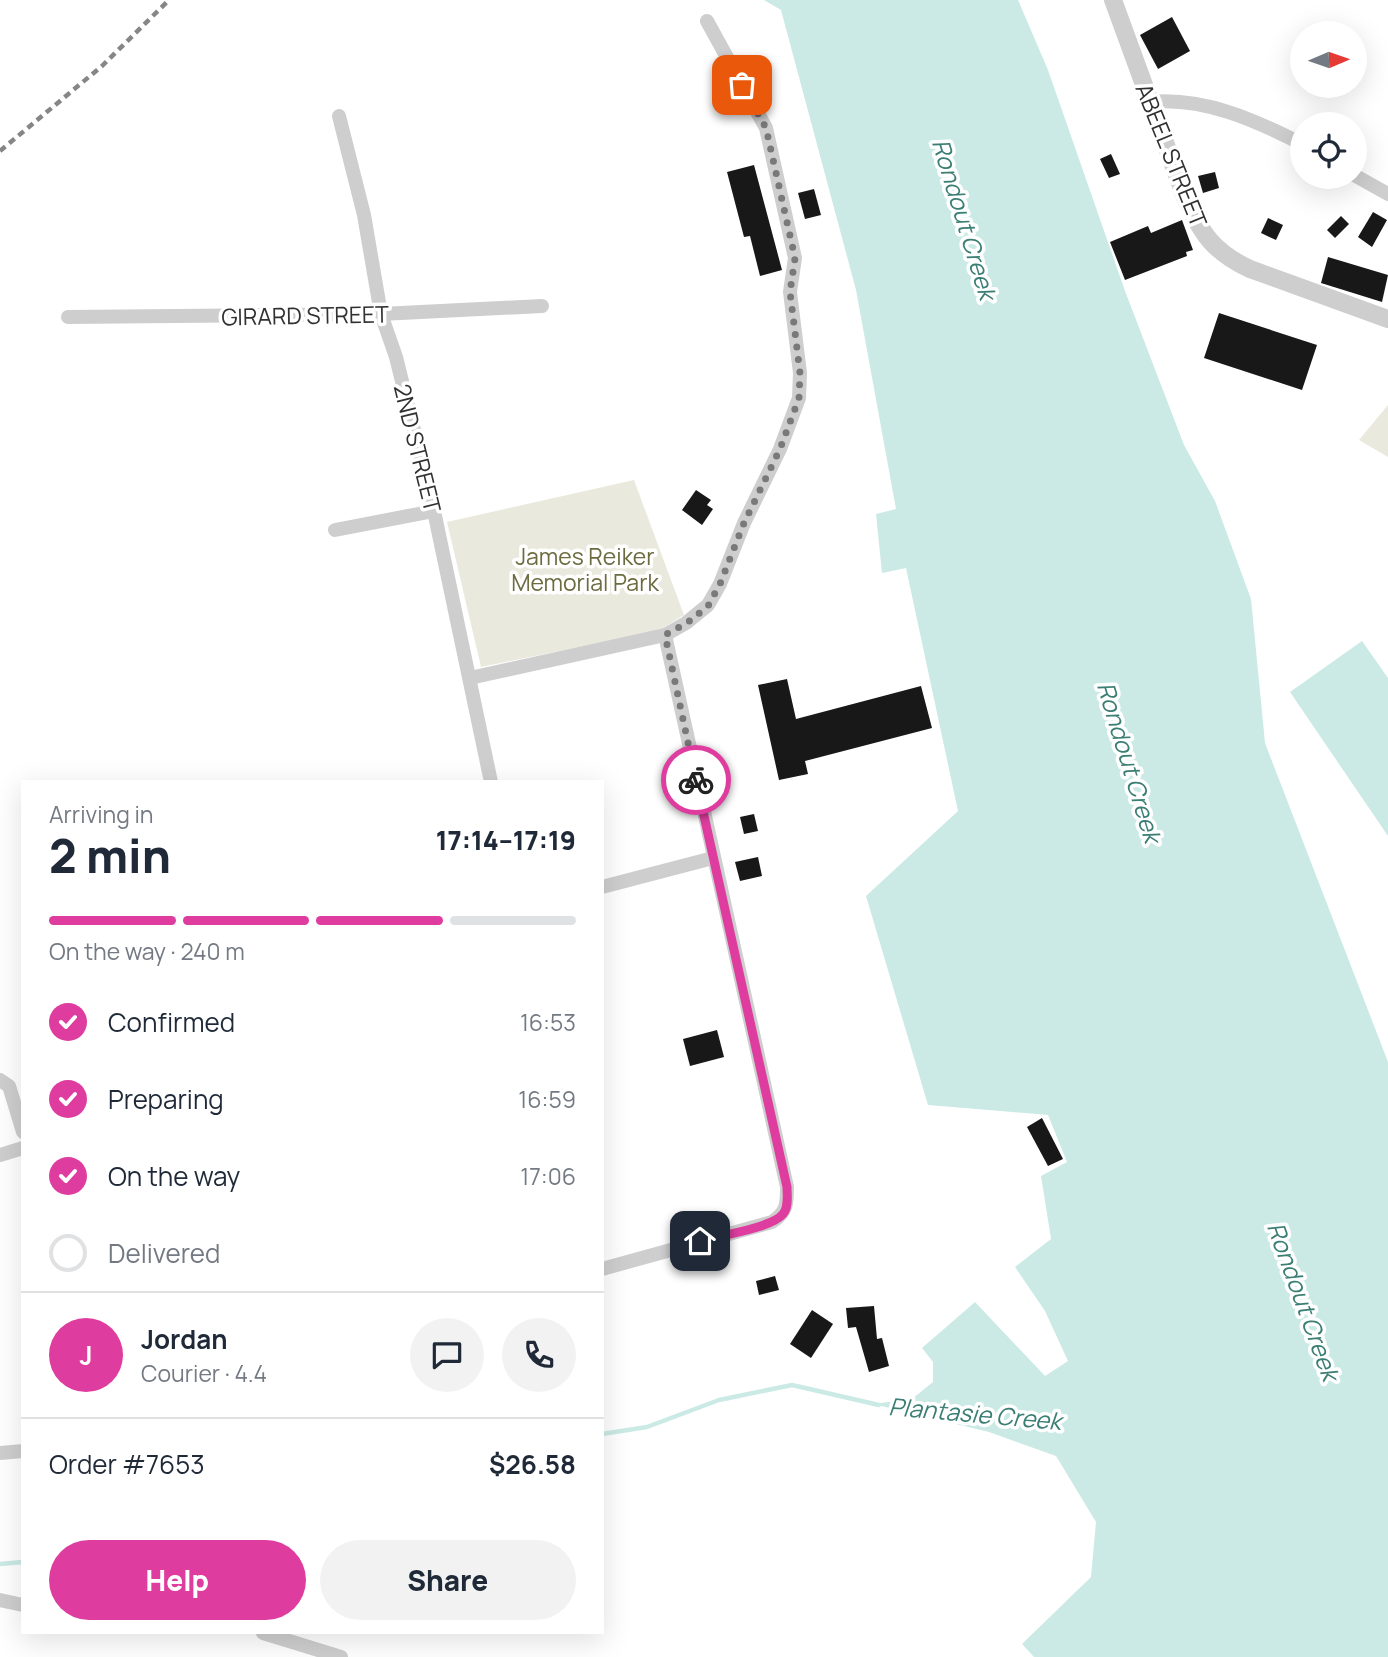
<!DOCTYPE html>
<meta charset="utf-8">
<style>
body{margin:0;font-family:Manrope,sans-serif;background:#f2f2f3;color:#1f2937;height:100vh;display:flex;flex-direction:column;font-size:26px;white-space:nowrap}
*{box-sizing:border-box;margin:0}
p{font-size:23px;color:#747a83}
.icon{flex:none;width:38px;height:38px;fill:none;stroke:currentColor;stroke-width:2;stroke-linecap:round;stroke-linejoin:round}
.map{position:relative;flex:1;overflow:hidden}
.drawer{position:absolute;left:21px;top:780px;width:583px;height:854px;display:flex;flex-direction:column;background:#fff;border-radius:0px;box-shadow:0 7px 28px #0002}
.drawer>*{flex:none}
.needle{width:46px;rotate:88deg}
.buttons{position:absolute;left:1290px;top:21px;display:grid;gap:14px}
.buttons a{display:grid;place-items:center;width:77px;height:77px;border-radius:50%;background:#fff;box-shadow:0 7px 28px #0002;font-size:35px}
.pin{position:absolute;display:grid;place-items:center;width:60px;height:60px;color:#fff;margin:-30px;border-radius:14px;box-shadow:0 4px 10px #0006}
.courier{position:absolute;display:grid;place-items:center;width:70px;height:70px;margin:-35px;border:5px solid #de3d9f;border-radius:50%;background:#fff;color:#222;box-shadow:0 2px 9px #0007}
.summary em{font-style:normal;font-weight:800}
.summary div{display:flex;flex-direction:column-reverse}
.summary{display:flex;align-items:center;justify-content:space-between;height:119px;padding:0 28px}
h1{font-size:46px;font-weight:800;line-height:52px}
.bar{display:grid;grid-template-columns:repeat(4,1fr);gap:10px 7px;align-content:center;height:84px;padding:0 28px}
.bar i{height:9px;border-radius:5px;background:#e0e1e3}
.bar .on{background:#de3d9f}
.bar p{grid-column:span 4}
.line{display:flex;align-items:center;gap:18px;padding:0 28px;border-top:2px solid #e0e1e3}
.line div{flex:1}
.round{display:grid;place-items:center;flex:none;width:74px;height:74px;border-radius:37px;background:#f2f2f3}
ol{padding:0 28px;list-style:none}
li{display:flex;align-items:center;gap:21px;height:77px}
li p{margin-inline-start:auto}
li .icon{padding:7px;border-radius:50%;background:#de3d9f;color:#fff;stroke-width:4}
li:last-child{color:#747a83}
li i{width:38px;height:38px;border:4px solid #e0e1e3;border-radius:50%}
.action{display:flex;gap:14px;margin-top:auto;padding:14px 28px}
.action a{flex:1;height:80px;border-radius:42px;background:#de3d9f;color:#fff;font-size:28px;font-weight:800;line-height:80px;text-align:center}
.action a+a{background:#f2f2f3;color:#1f2937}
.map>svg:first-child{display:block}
</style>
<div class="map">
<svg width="1388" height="1657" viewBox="0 0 1388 1657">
<rect width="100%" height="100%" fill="#fff"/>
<g fill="#eae9dd">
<path d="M 1388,405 L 1388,457 L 1359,440 Z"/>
<path d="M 634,480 L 684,615 L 658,631 L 481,667 L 447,522 Z"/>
</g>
<g fill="#cbeae5">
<path d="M 764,0 L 1018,0 L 1048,70 L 1125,291 L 1184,445 L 1215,501 L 1251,599 L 1265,743 L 1388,1062 L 1388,1657 L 1034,1657 L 1022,1644 L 1091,1577 L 1096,1522 L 1056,1456 L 989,1432 L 873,1404 L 912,1399 L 933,1382 L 933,1362 L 922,1348 L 975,1302 L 1045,1376 L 1068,1361 L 1045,1311 L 1015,1267 L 1051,1239 L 1041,1176 L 1067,1162 L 1048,1115 L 928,1105 L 866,896 L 958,811 L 906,568 L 882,573 L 876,514 L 896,509 L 856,290 L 781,10 Z"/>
<path d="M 1362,641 L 1388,678 L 1388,836 L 1290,692 Z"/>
</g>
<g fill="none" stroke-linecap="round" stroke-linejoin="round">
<g stroke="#cbeae5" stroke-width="4.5">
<path d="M 602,1434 L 647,1427 L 719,1400 L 792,1385 L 879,1405"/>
<path d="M 0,1564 L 23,1562"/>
</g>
</g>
<g fill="#181818">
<path d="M 1172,17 L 1190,51 L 1158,69 L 1140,35 Z"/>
<path d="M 1111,154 L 1120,174 L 1109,178 L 1100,159 Z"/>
<path d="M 754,165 L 782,270 L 760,276 L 750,236 L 744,237 L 727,172 Z"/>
<path d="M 1215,172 L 1219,188 L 1203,193 L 1198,176 Z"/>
<path d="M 814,189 L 821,215 L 805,219 L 798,193 Z"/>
<path d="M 1373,212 L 1387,220 L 1372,247 L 1358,237 Z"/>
<path d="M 1341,216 L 1349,224 L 1335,238 L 1327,230 Z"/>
<path d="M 1268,218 L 1283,225 L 1276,240 L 1261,233 Z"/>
<path d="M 1182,220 L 1193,250 L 1186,252 L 1187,256 L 1125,280 L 1110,242 L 1148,226 L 1151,233 Z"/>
<path d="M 1328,257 L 1388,275 L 1382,302 L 1321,283 Z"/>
<path d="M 1219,313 L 1317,345 L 1302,390 L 1204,358 Z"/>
<path d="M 696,490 L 711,500 L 707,505 L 713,509 L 702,525 L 682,510 Z"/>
<path d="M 787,679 L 796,719 L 921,686 L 932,728 L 805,761 L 808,774 L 779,780 L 758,685 Z"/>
<path d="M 754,814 L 758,831 L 744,834 L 740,817 Z"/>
<path d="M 758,857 L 762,876 L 740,881 L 735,862 Z"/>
<path d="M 717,1030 L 724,1057 L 690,1066 L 683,1039 Z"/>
<path d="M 1042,1118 L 1063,1159 L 1048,1166 L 1027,1127 Z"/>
<path d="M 775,1276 L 779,1290 L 759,1295 L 756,1281 Z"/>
<path d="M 874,1306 L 877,1339 L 882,1338 L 889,1366 L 869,1372 L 856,1327 L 848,1328 L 846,1308 Z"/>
<path d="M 812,1310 L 833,1324 L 811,1358 L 790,1344 Z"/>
</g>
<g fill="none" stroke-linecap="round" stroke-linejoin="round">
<g stroke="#cecece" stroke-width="14">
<path d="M 1150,102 C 1204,97 1255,120 1302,144"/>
<path d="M 339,116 L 364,215 L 381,314 L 396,357 L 434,511 L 491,782"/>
<path d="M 1354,175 L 1388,194"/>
<path d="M 68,317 L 381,314 L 542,306"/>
<path d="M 335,530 L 434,511"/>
<path d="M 470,678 L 665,635 L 686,623 L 708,605 L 720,584 L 744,523 L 780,449 L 799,398 L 800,373 L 790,292 L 795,258 L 766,128 L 707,21"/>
<path d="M 602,887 L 713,858"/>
<path d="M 0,1080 L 9,1086 L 23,1132"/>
<path d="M 0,1155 L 23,1148"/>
<path d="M 602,1269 L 772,1222 C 787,1212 787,1204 787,1187 L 665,635"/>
<path d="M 0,1453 L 23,1451"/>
<path d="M 0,1600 L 23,1605"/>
<path d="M 263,1633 L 341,1657"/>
</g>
<path stroke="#cecece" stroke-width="18" d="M 1113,0 L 1185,197 C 1201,233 1213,252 1250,269 L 1388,319"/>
<path stroke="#868686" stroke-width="4.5" stroke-dasharray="7 5" stroke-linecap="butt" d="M 0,151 L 102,66 L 169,0"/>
</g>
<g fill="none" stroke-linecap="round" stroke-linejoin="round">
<path stroke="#797979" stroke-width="7" stroke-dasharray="0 12.6" d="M 696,780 L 665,635 L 687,623 L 708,606 L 720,584 L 744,523 L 780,449 L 799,398 L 800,373 L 790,292 L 795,258 L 766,128 L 742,85"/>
<path stroke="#de3d9f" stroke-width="9" d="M 696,780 L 787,1187 C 787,1195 789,1207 783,1214 C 772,1228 718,1236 700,1241"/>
</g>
<g text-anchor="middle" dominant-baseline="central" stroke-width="7" stroke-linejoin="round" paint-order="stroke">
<g font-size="23" fill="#313131" stroke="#fff">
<text transform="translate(1172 155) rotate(68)">ABEEL STREET</text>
<text transform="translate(305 315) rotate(-1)">GIRARD STREET</text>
<text transform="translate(418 448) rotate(76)">2ND STREET</text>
</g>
<g font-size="23" fill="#6c6c40" stroke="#fff">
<text x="585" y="556">James Reiker<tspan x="585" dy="26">Memorial Park</tspan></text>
</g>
<g font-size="24" font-style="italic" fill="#3b7e74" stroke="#fff">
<text transform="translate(965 219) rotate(73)">Rondout Creek</text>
<text transform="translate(1130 762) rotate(73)">Rondout Creek</text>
<text transform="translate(1304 1301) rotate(70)">Rondout Creek</text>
<text transform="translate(975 1413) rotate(5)">Plantasie Creek</text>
</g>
</g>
</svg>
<div class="buttons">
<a><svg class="needle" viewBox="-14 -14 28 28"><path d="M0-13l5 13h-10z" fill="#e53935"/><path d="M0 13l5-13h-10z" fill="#747a83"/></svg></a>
<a><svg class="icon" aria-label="locate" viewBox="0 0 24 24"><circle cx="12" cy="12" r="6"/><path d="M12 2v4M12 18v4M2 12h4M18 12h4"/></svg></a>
</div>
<div class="pin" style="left:742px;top:85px;background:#ea580c"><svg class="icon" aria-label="bag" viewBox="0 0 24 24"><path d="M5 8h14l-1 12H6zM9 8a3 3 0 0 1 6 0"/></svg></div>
<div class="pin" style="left:700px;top:1241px;background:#1f2937"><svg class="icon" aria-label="home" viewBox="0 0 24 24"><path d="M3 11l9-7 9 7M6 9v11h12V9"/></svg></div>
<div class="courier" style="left:696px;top:780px"><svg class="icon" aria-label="bike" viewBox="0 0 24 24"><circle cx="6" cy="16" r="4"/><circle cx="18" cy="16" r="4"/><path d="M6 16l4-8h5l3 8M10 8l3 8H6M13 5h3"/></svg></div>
<section class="drawer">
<div class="summary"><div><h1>2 min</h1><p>Arriving in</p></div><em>17:14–17:19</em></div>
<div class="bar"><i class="on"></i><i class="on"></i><i class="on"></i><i></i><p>On the way · 240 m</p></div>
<ol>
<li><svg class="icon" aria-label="check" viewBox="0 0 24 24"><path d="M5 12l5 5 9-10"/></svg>Confirmed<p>16:53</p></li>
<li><svg class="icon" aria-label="check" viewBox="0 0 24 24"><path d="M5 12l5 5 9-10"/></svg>Preparing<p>16:59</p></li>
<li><svg class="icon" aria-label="check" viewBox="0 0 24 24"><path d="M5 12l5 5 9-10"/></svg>On the way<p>17:06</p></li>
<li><i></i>Delivered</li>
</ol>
<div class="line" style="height:126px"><b class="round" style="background:#de3d9f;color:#fff">J</b><div><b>Jordan</b><p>Courier · 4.4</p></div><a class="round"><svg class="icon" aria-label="chat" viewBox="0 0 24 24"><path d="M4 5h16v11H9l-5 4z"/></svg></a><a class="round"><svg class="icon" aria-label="phone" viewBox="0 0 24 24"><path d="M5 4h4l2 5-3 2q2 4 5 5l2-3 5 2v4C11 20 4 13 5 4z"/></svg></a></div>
<div class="line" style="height:91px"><div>Order #7653</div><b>$26.58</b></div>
<div class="action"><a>Help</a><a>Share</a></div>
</section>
</div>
